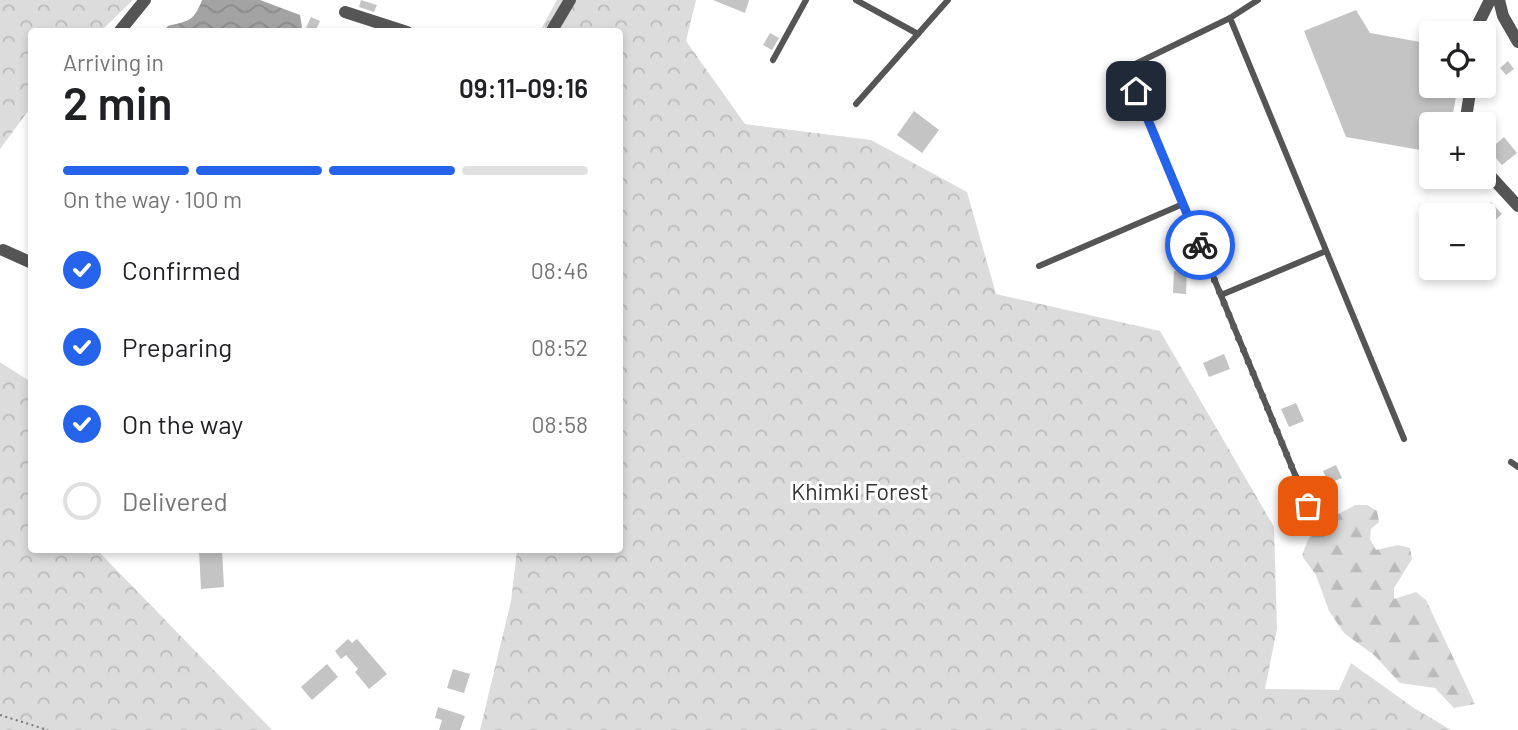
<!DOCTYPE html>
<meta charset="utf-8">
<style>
body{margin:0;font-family:Barlow,sans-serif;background:#f6f6f6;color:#202124;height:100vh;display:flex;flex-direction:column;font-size:26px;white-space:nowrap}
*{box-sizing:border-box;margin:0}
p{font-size:23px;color:#757577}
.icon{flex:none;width:38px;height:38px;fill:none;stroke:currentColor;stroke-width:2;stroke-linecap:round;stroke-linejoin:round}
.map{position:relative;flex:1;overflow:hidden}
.drawer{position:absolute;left:28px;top:28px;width:595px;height:525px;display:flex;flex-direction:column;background:#fff;border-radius:7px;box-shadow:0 4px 10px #0003}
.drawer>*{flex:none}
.buttons{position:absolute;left:1419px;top:21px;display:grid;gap:14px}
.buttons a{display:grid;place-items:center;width:77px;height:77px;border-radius:7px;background:#fff;box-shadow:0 4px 10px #0003;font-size:35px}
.pin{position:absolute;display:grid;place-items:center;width:60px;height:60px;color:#fff;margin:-30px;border-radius:14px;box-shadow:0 4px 10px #0006}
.courier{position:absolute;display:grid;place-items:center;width:70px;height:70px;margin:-35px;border:5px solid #2563eb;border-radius:50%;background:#fff;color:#222;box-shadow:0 2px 9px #0007}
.head em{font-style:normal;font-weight:600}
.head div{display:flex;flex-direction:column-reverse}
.head{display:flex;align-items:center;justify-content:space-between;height:119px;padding:0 35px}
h1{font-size:46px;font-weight:600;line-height:52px}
.bar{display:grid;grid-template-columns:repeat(4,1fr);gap:10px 7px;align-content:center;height:84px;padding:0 35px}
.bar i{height:9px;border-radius:5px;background:#e0e0e0}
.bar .selected{background:#2563eb}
.bar p{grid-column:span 4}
ol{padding:0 35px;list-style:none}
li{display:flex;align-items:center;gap:21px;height:77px}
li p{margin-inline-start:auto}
li .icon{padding:7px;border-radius:50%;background:#2563eb;color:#fff;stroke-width:4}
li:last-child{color:#757577}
li i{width:38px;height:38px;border:4px solid #e0e0e0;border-radius:50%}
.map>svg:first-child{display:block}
</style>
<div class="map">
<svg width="1518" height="730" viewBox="0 0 1518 730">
<defs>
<pattern id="forest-firs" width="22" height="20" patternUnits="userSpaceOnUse" patternTransform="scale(1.75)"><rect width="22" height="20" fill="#dcdcdc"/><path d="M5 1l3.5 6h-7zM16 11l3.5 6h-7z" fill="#bbb"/></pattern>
<pattern id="park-crowns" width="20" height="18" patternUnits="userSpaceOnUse" patternTransform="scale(1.75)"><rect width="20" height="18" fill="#dcdcdc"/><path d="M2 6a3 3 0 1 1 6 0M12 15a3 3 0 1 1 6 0" fill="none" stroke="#bbb"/></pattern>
<pattern id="water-waves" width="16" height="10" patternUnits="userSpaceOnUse" patternTransform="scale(1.75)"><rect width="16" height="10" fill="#a3a3a3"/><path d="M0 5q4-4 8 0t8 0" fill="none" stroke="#8b8b8b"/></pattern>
</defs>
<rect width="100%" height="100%" fill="#fff"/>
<path fill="url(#forest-firs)" d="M 1355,505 L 1367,505 L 1377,511 L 1379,522 L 1371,529 L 1370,539 L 1376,550 L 1398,545 L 1410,548 L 1412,559 L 1394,588 L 1394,599 L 1416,592 L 1426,600 L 1475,704 L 1454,708 L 1435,688 L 1400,683 L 1374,655 L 1344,633 L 1329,611 L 1316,575 L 1302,556 C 1316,515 1322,525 1355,505 Z"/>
<g fill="url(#park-crowns)">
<path d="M 0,0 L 133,0 L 101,31 L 32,32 L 31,107 L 0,149 Z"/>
<path d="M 557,0 L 696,0 L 686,41 L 745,124 L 871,140 L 967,192 L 996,294 L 1160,331 L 1274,527 L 1277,629 L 1265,689 L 1339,690 L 1351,663 L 1414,708 L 1451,730 L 480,730 L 511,601 L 517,550 L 620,550 L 620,32 L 540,31 Z"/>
<path d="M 0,362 L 31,382 L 32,550 L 100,550 L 101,554 L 272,730 L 0,730 Z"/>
</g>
<path fill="url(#water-waves)" d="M 202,0 L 260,0 L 300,15 L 302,27 L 300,32 L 164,31 L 168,26 C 189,21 194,21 202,0 Z"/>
<g fill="#c4c4c4">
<path d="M 361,0 L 377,5 L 374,12 L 359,7 Z"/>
<path d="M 713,0 L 749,0 L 745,13 Z"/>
<path d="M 1356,10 L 1370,33 L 1432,44 L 1432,86 L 1458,86 L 1451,124 L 1432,124 L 1432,152 L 1346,137 L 1304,31 Z"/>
<path d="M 311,17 L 320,21 L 315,32 L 306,28 Z"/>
<path d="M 770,33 L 779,38 L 772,50 L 763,45 Z"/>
<path d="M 1508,61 L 1514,69 L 1506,75 L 1500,68 Z"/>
<path d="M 914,111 L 939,130 L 922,153 L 897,135 Z"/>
<path d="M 1504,137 L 1517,153 L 1502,165 L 1489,150 Z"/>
<path d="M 1491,202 L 1502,214 L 1493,222 L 1482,210 Z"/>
<path d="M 1174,271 L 1187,271 L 1186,294 L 1173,293 Z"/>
<path d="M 1224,354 L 1230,369 L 1209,377 L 1203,363 Z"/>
<path d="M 1296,403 L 1304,421 L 1289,427 L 1281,409 Z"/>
<path d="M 1336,465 L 1342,478 L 1329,483 L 1323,471 Z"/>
<path d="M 199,550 L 222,550 L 224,587 L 201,589 Z"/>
<path d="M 348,639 L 352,643 L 357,639 L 387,674 L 369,689 L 355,672 L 358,669 L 346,655 L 341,659 L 335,651 Z"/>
<path d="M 327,664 L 338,677 L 312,700 L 301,687 Z"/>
<path d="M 453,669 L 470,674 L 464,693 L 447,688 Z"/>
<path d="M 438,707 L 465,716 L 460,730 L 439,730 L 442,720 L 435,718 Z"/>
</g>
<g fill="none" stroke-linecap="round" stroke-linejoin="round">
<path stroke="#777" stroke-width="2" stroke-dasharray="2 3.5" stroke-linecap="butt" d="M 0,715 L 48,730"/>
<g stroke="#555" stroke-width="6">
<path d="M 856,0 L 918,34"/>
<path d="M 1258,0 L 1230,18 L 1127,68 L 1308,506"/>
<path d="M 1230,18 L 1404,439"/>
<path d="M 773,60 L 806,0"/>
<path d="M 856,104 L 948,0"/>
<path d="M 1039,266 L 1183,204"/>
<path d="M 1221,295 L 1326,251"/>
<path d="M 1511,462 L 1518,467"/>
</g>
<g stroke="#555" stroke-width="12">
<path d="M 1499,0 L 1503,16 L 1518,42"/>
<path d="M 345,12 L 407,32"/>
<path d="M 119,32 L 145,0"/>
<path d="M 551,32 L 570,0"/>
<path d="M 1478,33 L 1479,22 L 1490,0"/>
<path d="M 1465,124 L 1471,86"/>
<path d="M 1484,169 L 1518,206"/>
<path d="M 3,250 L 32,263"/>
</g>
</g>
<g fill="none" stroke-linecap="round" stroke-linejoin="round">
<path stroke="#595959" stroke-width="7" stroke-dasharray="0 12.6" d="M 1200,245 L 1308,506"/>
<path stroke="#2563eb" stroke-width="9" d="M 1136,91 L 1200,245"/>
</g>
<g text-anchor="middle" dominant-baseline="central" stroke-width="6" stroke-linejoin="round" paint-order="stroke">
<g font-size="23" fill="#333" stroke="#fff">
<text x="860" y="491">Khimki Forest</text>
</g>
</g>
</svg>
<div class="buttons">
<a><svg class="icon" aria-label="locate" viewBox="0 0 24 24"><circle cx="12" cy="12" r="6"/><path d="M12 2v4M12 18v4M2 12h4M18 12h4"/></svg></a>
<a>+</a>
<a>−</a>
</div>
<div class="pin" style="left:1308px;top:506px;background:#ea580c"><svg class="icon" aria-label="bag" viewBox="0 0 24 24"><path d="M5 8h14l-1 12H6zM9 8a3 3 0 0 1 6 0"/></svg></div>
<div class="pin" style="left:1136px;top:91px;background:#1f2937"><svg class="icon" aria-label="home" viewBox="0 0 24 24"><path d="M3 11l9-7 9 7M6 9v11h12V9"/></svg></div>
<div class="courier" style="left:1200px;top:245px"><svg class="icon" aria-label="bike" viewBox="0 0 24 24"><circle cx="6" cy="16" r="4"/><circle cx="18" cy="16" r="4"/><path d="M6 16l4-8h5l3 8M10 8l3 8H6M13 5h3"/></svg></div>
<section class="drawer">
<div class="head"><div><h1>2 min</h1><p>Arriving in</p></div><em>09:11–09:16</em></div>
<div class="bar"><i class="selected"></i><i class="selected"></i><i class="selected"></i><i></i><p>On the way · 100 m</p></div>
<ol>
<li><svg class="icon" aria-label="check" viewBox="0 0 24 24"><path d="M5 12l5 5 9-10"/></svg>Confirmed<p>08:46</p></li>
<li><svg class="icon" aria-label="check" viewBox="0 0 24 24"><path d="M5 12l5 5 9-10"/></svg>Preparing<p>08:52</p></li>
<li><svg class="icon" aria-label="check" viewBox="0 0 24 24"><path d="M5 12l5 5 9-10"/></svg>On the way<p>08:58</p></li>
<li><i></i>Delivered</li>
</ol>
</section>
</div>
